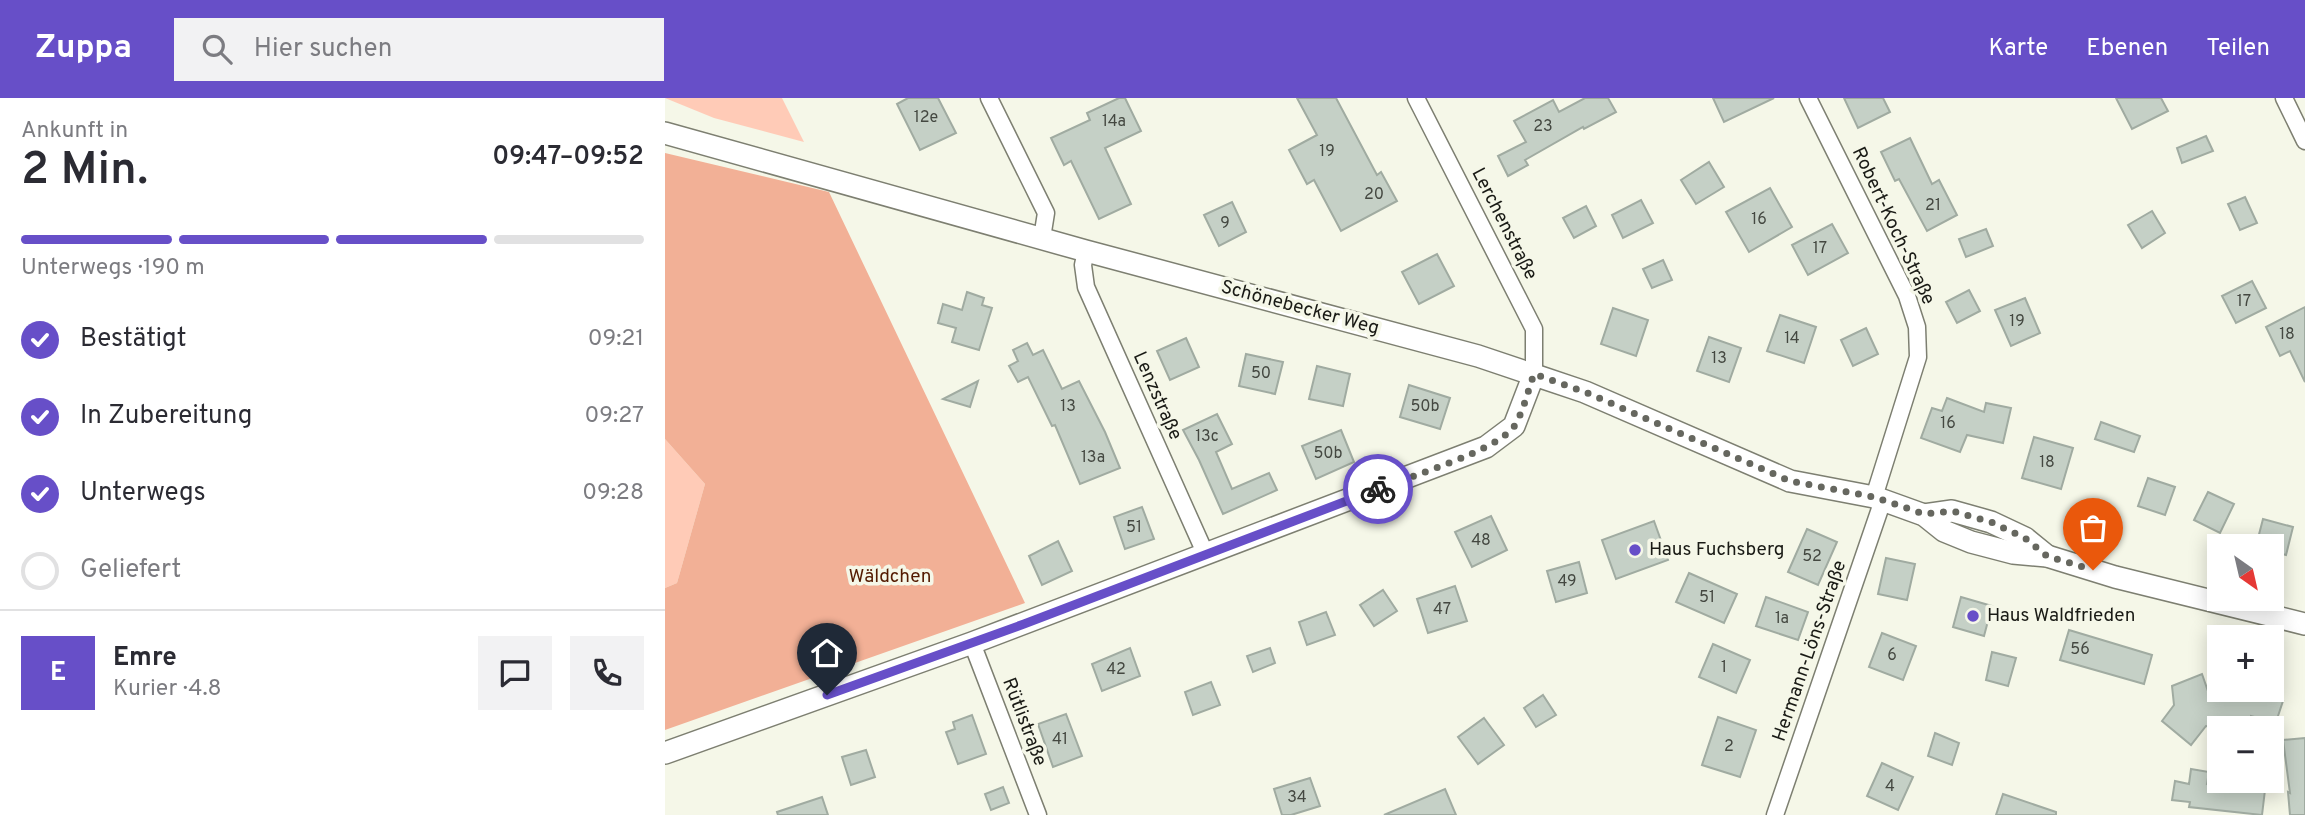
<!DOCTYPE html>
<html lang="de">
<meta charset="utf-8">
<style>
body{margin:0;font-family:Overpass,sans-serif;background:#f2f2f3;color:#2b2b33;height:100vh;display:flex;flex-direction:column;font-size:26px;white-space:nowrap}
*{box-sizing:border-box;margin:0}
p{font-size:23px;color:#7c7c81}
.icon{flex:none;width:38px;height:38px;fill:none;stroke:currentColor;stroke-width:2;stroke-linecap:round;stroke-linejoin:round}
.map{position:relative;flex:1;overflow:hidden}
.sheet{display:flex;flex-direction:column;background:#fff;width:665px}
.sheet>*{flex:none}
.needle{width:46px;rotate:146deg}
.buttons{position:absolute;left:1542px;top:436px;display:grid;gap:14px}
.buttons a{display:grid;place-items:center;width:77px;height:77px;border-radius:0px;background:#fff;box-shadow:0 4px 18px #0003;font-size:35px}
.pin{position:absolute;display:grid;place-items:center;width:60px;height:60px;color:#fff;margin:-72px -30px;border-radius:50% 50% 50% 0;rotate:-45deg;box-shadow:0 0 7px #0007}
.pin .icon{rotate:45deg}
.courier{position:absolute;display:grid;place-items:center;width:70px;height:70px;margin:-35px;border:5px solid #674fc8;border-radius:50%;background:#fff;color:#222;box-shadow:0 2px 9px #0007}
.headline em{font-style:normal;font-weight:600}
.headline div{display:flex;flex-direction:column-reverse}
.headline{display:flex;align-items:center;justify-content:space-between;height:119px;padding:0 21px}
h1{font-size:46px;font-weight:600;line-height:52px}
.bar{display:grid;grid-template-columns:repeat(4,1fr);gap:10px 7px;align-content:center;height:84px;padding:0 21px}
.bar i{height:9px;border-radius:5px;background:#e1e1e2}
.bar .on{background:#674fc8}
.bar p{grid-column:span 4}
.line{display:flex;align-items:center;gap:18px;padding:0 21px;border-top:2px solid #e1e1e2}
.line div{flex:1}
.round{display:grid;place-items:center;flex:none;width:74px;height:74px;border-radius:0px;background:#f2f2f3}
ol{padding:0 21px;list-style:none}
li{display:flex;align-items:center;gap:21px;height:77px}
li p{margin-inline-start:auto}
li .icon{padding:7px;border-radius:50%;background:#674fc8;color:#fff;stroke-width:4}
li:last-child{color:#7c7c81}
li i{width:38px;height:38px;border:4px solid #e1e1e2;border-radius:50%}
header{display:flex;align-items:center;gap:42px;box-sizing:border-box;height:98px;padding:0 35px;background:#674fc8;color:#fff}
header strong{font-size:33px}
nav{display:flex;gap:38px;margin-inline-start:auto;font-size:24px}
.search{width:490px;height:63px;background:#f2f2f3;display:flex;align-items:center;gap:18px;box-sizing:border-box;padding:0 24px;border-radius:0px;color:#7c7c81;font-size:26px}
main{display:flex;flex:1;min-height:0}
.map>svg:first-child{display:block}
</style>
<header>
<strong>Zuppa</strong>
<div class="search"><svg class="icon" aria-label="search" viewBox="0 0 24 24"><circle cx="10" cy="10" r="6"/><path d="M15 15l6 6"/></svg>Hier suchen</div>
<nav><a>Karte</a><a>Ebenen</a><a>Teilen</a></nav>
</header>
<main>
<section class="sheet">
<div class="headline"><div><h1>2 Min.</h1><p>Ankunft in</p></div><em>09:47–09:52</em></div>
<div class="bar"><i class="on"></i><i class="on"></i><i class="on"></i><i></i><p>Unterwegs · 190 m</p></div>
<ol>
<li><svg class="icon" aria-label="check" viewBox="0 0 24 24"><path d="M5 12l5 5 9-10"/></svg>Bestätigt<p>09:21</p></li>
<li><svg class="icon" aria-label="check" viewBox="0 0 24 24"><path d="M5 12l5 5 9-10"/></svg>In Zubereitung<p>09:27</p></li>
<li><svg class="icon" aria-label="check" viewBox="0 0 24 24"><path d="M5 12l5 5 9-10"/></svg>Unterwegs<p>09:28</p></li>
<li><i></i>Geliefert</li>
</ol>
<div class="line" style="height:126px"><b class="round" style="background:#674fc8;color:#fff">E</b><div><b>Emre</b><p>Kurier · 4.8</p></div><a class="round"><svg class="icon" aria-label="chat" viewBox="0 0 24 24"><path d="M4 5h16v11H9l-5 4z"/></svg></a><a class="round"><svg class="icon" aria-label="phone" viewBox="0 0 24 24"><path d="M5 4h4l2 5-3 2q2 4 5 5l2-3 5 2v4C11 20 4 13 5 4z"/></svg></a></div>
</section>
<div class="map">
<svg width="1640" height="717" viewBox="0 0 1640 717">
<rect width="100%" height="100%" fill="#f5f7e8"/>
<g fill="#ffcbb7">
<path d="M 0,0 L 117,0 L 139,44 L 49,20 Z"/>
<path d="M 0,341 L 40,386 L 12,485 L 0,490 Z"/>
</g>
<path fill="#f2b096" d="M 0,55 L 164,94 L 360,505 L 0,632 L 0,490 L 12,485 L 40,386 L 0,341 Z"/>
<g fill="#c5d0c6" stroke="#a0aba1" stroke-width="2">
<path d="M 243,0 L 273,0 L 291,35 L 255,52 L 232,6 Z"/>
<path d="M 454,0 L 460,0 L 476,33 L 440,50 L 466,106 L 434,121 L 406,63 L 399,67 L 386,40 L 425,22 L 422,15 Z"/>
<path d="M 632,0 L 671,0 L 712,77 L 716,74 L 732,103 L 676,133 L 649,82 L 642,86 L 624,52 L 652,37 Z"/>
<path d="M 920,0 L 943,0 L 951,14 L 919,31 L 918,29 L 860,62 L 863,67 L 843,78 L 833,58 L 861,44 L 849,23 L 888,2 L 894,14 Z"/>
<path d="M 1048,0 L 1109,0 L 1059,24 Z"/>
<path d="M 1179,0 L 1218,0 L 1225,14 L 1193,30 Z"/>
<path d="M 1451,0 L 1496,0 L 1503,13 L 1467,31 Z"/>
<path d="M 1541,38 L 1548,53 L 1517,65 L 1512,50 Z"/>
<path d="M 1245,40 L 1267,86 L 1274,82 L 1292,117 L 1262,133 L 1234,81 L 1230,83 L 1216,54 Z"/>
<path d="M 1044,64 L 1059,89 L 1031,106 L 1016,82 Z"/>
<path d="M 1105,90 L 1127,129 L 1084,154 L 1061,114 Z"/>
<path d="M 1580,99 L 1592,125 L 1575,132 L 1563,106 Z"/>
<path d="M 976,102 L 988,125 L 958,140 L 947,117 Z"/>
<path d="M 567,104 L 581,134 L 554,148 L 539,117 Z"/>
<path d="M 921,108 L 931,128 L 909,140 L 898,120 Z"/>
<path d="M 1487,113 L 1500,135 L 1477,150 L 1463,127 Z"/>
<path d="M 1167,126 L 1183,155 L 1143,177 L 1127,147 Z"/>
<path d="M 1321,131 L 1328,148 L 1301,159 L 1294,141 Z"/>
<path d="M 772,156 L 789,188 L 754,206 L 737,174 Z"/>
<path d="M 998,162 L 1007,182 L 987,190 L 978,171 Z"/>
<path d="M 1587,183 L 1601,210 L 1571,225 L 1557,198 Z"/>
<path d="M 1304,192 L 1315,213 L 1292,225 L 1281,204 Z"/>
<path d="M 302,194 L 319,200 L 317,207 L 327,210 L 314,252 L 287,244 L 291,230 L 273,225 L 278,206 L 297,212 Z"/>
<path d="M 1360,200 L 1375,235 L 1346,248 L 1330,212 Z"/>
<path d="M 1640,209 L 1640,284 L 1625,253 L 1615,258 L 1601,229 Z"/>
<path d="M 948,210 L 983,222 L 971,258 L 936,246 Z"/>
<path d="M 1115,217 L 1151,229 L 1139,265 L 1102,253 Z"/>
<path d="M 1201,230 L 1213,256 L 1188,268 L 1176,242 Z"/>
<path d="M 1044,239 L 1076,250 L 1064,284 L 1032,273 Z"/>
<path d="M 521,240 L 534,269 L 505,282 L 492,253 Z"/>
<path d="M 362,245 L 368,257 L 378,252 L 397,291 L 414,283 L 440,334 L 455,370 L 415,386 L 390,327 L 387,328 L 363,279 L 353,284 L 344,268 L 353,263 L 348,252 Z"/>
<path d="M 581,256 L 618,264 L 610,296 L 574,288 Z"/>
<path d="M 652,268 L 685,276 L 678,308 L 644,301 Z"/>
<path d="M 313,283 L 305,309 L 278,301 Z"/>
<path d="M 744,287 L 785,300 L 775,331 L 735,319 Z"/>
<path d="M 1282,300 L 1319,314 L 1321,305 L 1346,310 L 1338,345 L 1302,337 L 1295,354 L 1256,340 L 1267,310 L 1277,313 Z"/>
<path d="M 552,316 L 567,346 L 551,354 L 567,391 L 604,375 L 612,392 L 558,416 L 534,362 L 518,332 Z"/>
<path d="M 1436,324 L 1475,338 L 1469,354 L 1430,341 Z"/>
<path d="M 676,332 L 689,364 L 651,381 L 637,348 Z"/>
<path d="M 1369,339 L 1408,350 L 1396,391 L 1357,380 Z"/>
<path d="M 1483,380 L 1510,389 L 1500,417 L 1473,408 Z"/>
<path d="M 1543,394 L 1569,406 L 1555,435 L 1529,422 Z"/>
<path d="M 477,409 L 489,441 L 460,451 L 449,419 Z"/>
<path d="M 826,418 L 842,452 L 807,469 L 790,434 Z"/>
<path d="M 1598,421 L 1628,429 L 1621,457 L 1606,453 L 1606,448 L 1591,448 Z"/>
<path d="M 989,423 L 1003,462 L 951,481 L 937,442 Z"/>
<path d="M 1142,431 L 1172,444 L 1153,487 L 1123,474 Z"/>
<path d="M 393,443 L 407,473 L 377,487 L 364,458 Z"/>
<path d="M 1221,460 L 1250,466 L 1242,502 L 1213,496 Z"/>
<path d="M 914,464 L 922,495 L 891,504 L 882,473 Z"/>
<path d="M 1024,475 L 1072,496 L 1059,525 L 1011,504 Z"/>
<path d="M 790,488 L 802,523 L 763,535 L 752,501 Z"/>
<path d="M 718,492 L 732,513 L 709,528 L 695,507 Z"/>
<path d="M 1101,499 L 1143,514 L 1133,542 L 1091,528 Z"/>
<path d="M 1296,499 L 1327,508 L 1319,538 L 1288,529 Z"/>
<path d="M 661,514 L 670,537 L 642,547 L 634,524 Z"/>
<path d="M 1404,532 L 1487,557 L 1479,586 L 1395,562 Z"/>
<path d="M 1217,535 L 1251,548 L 1238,582 L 1204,569 Z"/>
<path d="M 1048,546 L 1085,562 L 1071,595 L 1034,579 Z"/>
<path d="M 465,550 L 475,578 L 437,593 L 427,566 Z"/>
<path d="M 605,550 L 610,565 L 588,574 L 582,558 Z"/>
<path d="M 1327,554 L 1351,560 L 1343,588 L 1321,582 Z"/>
<path d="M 1537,576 L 1544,596 L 1585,602 L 1588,593 L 1618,603 L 1612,621 L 1608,621 L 1607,624 L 1586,618 L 1585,630 L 1541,628 L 1526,647 L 1497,623 L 1509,607 L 1507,588 Z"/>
<path d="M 546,584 L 555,607 L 528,617 L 520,594 Z"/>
<path d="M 878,597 L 891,617 L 871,629 L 859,610 Z"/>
<path d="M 401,616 L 417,658 L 388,669 L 373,626 Z"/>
<path d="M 307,617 L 321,656 L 293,666 L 281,634 L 290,631 L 288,624 Z"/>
<path d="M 1053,619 L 1091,632 L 1075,679 L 1037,667 Z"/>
<path d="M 819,620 L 839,647 L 813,666 L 793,639 Z"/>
<path d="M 1270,635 L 1294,645 L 1287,667 L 1263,658 Z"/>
<path d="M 1640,640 L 1640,717 L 1625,717 L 1623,694 L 1625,695 L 1618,642 Z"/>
<path d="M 201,652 L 210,679 L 186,687 L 177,659 Z"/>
<path d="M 1217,665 L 1248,679 L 1233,712 L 1202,698 Z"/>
<path d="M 1526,671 L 1544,674 L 1542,686 L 1600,692 L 1597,717 L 1524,709 L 1525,704 L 1507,702 L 1510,683 L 1524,686 Z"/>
<path d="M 645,680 L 655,708 L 626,717 L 617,717 L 609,691 Z"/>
<path d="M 338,689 L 344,705 L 326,712 L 320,696 Z"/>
<path d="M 780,691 L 791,717 L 719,717 Z"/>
<path d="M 1338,696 L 1391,714 L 1391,717 L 1331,717 Z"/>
<path d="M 157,699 L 163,717 L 113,717 L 112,714 Z"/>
</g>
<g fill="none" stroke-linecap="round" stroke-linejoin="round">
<g stroke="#7d7f71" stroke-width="19">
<g id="minor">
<path d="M 324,0 L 381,115 L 377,140"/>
<path d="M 751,0 L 869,231 L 869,276"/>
<path d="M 1143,0 L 1242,198 L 1252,229 L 1253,259 L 1209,399"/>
<path d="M 1619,0 L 1640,43"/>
<path d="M 421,153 L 418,167 L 421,189 L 541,457"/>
<path d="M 307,545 L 373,717"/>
<path d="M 1110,717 L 1218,402"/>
</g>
</g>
<g stroke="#7d7f71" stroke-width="24">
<g id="tertiary">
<path d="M 0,35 L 421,153 L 813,258 L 920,294 L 1125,383 L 1209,399 L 1259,417 L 1279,433 L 1306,444 L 1348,455 L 1382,458 L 1450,479 L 1640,526"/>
<path d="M 1259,417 L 1287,413 L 1326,424 L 1360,440 L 1382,458"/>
<path d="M 0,655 L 307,545 L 821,349 L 849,328 L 869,276"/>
</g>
</g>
<use href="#minor" stroke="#fff" stroke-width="16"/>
<use href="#tertiary" stroke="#fff" stroke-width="21"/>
</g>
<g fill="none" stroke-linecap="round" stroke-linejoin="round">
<path stroke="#66675f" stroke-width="7" stroke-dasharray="0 12.6" d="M 713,391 C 743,379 835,352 850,327 C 859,312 863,292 869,276 L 920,294 L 1125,383 L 1209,399 L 1259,416 L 1287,413 L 1326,424 L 1360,440 L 1382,458 L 1428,472"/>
<path stroke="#674fc8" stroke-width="9" d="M 162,597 L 359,526 L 713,391"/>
</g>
<g fill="#674fc8" stroke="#f5f7e8" stroke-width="2.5">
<circle cx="970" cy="452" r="7"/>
<circle cx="1308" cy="518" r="7"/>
</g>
<g text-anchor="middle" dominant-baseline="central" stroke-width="7" stroke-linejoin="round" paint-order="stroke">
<g font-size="16" fill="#444841">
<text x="261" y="20">12e</text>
<text x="449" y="24">14a</text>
<text x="878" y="29">23</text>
<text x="662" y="54">19</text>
<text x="709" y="97">20</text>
<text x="1268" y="108">21</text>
<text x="1094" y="122">16</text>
<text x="560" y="126">9</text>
<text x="1155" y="151">17</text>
<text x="1579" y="204">17</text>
<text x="1352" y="224">19</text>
<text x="1622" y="237">18</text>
<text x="1127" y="241">14</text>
<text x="1054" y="261">13</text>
<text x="596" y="276">50</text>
<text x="403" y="309">13</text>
<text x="760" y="309">50b</text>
<text x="1283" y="326">16</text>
<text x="542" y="339">13c</text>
<text x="663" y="356">50b</text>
<text x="428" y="360">13a</text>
<text x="1382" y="365">18</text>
<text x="469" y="430">51</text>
<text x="816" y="443">48</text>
<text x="1147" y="459">52</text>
<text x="902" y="484">49</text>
<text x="1042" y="500">51</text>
<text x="777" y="512">47</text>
<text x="1117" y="521">1a</text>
<text x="1415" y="552">56</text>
<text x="1227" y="558">6</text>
<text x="1059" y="570">1</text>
<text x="451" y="572">42</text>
<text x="395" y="642">41</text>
<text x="1064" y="649">2</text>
<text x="1225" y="689">4</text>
<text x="632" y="700">34</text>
</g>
<g font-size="19" fill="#191a15" stroke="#f5f7e8">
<text transform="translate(839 126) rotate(63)">Lerchenstraße</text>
<text transform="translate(1228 128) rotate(65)">Robert-Koch-Straße</text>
<text transform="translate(635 210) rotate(15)">Schönebecker Weg</text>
<text transform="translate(492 298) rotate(66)">Lenzstraße</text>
<text transform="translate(1145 553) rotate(-71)">Hermann-Löns-Straße</text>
<text transform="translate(359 624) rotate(69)">Rütlistraße</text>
</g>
<g font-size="19" fill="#191a15" stroke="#f5f7e8" text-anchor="start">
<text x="984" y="452">Haus Fuchsberg</text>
<text x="1322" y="518">Haus Waldfrieden</text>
</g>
<g font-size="19" fill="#531a00" stroke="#f5f7e8">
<text x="225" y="479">Wäldchen</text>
</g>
</g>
</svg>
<div class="buttons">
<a><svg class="needle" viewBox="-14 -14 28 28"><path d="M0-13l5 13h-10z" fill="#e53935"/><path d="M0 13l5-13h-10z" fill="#7c7c81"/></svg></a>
<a>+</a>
<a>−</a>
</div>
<div class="pin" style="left:1428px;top:472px;background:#ea580c"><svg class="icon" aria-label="bag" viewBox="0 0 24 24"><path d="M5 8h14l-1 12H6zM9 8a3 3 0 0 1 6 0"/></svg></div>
<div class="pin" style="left:162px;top:597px;background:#1f2937"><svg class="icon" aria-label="home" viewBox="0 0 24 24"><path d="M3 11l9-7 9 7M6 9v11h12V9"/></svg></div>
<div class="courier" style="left:713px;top:391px"><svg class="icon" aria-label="bike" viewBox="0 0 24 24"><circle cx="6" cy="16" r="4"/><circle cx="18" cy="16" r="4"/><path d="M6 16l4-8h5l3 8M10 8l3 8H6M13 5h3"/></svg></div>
</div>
</main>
